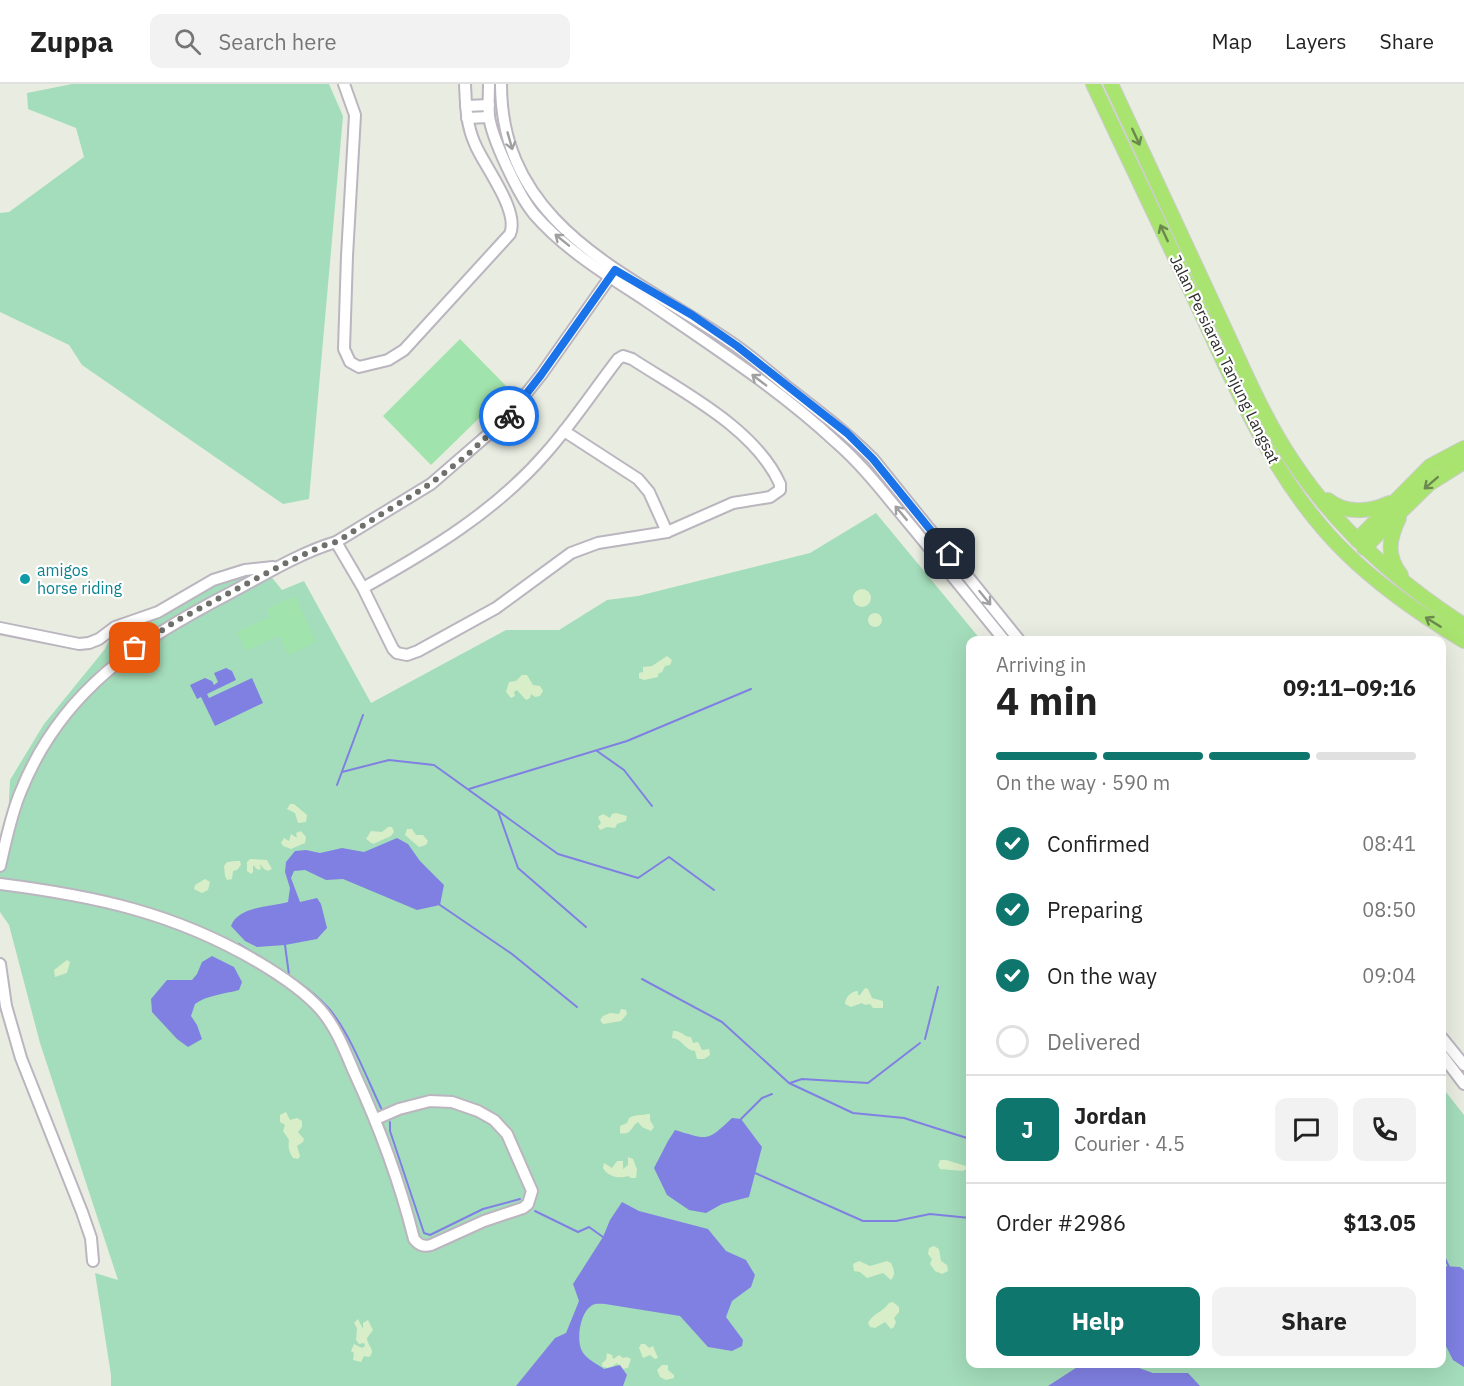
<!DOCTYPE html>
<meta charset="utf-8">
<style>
body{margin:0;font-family:"IBM Plex Sans",sans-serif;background:#f2f2f2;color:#222;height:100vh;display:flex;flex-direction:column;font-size:22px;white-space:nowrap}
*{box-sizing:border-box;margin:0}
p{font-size:20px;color:#767676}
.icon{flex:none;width:33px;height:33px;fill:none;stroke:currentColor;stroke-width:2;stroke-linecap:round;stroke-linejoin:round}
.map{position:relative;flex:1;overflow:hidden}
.side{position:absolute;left:966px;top:552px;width:480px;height:732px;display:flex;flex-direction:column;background:#fff;border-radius:12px;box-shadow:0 6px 24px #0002}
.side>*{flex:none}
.pin{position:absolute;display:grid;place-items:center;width:51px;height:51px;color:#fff;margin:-26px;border-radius:12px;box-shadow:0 3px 9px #0006}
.courier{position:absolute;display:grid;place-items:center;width:60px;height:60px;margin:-30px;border:4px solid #1a73e8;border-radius:50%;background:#fff;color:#222;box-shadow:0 2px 8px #0007}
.headline em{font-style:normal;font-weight:700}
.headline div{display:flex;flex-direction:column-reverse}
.headline{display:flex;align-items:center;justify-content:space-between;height:102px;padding:0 30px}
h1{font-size:39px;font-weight:700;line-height:45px}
.bar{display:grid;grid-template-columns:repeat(4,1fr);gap:9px 6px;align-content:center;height:72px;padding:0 30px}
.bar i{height:8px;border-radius:4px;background:#e0e0e0}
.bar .selected{background:#0f766e}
.bar p{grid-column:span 4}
.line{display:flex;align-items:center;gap:15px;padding:0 30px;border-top:2px solid #e0e0e0}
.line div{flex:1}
.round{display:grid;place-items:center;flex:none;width:63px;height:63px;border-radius:12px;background:#f2f2f2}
ol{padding:0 30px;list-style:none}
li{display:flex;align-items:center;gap:18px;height:66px}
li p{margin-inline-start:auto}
li .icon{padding:6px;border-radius:50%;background:#0f766e;color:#fff;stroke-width:4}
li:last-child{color:#767676}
li i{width:33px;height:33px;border:3px solid #e0e0e0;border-radius:50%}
.primary-button{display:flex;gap:12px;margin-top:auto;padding:12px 30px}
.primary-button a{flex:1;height:69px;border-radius:12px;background:#0f766e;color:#fff;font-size:24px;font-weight:700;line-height:69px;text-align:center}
.primary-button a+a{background:#f2f2f2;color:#222}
header{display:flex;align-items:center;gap:36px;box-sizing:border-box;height:84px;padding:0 30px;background:#fff;border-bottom:2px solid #e0e0e0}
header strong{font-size:28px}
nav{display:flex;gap:33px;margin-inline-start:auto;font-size:21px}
.search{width:420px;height:54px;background:#f2f2f2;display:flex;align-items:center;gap:15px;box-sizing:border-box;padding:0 21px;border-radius:12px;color:#767676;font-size:22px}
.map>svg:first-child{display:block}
</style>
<header>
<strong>Zuppa</strong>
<div class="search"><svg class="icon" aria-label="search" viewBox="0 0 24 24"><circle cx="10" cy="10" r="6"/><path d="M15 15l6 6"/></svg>Search here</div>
<nav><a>Map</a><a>Layers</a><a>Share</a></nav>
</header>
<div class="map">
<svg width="1464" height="1302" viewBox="0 0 1464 1302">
<rect width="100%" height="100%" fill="#e9ede1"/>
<g fill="#a4ddbb">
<path d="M 72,0 L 329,0 L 343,32 L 309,415 L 283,420 L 82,281 L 69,261 L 0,228 L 0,129 L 9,128 L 84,73 L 76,44 L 28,25 L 27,9 Z"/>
<path d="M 876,429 L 981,556 L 970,556 L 970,1280 L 1442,1280 L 1442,1003 L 1464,1031 L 1464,1302 L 111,1302 L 111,1291 L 95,1189 L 118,1196 L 40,959 L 9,841 L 0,828 L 0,782 L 7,754 L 10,696 L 44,640 L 105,565 L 115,543 L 213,496 L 265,485 L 282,506 L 304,497 L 371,619 L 506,546 L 559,546 L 607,516 L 638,512 L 810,469 Z"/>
</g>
<g fill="#d8eec8">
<circle cx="862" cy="514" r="9"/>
<circle cx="875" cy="536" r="7"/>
<path d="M 667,572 L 672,576 L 670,581 L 665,582 L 662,588 L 658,590 L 658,593 L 644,596 L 639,594 L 639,589 L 643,588 L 643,583 L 652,582 Z"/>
<path d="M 522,591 L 527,591 L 533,601 L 540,602 L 543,607 L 540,612 L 535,613 L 531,610 L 530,614 L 526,616 L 517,606 L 514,608 L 515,612 L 511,614 L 506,608 L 509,598 L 516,597 Z"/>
<path d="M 290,720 L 294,720 L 307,731 L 306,738 L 298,739 L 295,729 L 287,725 Z"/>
<path d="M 616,729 L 627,732 L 626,737 L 617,740 L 615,744 L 607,743 L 600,746 L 598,742 L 601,739 L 598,733 L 603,730 L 610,734 L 612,730 Z"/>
<path d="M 388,743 L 392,743 L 394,748 L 391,752 L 373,760 L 366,755 L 371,747 L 382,748 Z"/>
<path d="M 407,745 L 412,745 L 416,751 L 423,751 L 428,757 L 426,761 L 419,763 L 405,751 Z"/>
<path d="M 301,747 L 306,753 L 305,759 L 291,765 L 283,762 L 281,759 L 284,754 L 289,757 L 291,750 L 297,754 L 296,749 Z"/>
<path d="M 250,775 L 267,776 L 272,785 L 268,787 L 264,785 L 260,780 L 261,785 L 258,786 L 253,781 L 253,788 L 251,790 L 247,787 L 247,778 Z"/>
<path d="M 236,777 L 240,777 L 241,781 L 237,786 L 233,787 L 232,795 L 227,796 L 225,792 L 224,782 L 227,778 Z"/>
<path d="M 205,795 L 210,798 L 208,806 L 202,809 L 194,805 L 195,801 Z"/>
<path d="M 67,876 L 70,878 L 67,889 L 55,893 L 54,886 Z"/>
<path d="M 865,904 L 868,905 L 872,914 L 883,917 L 883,924 L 873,924 L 870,920 L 865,921 L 862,919 L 851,923 L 845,920 C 845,914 851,907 858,907 L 858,911 L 860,911 Z"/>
<path d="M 621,925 L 626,926 L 627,930 L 621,937 L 603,940 L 600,936 L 603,932 L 610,929 L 619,930 Z"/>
<path d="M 673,947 C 681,946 684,953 691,953 L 693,959 L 698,958 L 702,966 L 709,965 L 710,971 L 704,975 L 697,975 L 695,967 C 684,966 683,955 672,954 Z"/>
<path d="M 286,1028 L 290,1036 L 297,1034 L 302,1037 L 302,1043 L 298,1048 L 304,1055 L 303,1058 L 297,1062 L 300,1072 L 298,1075 L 293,1074 C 289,1068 288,1063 289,1056 L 283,1047 L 285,1041 L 280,1038 L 280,1031 Z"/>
<path d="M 647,1030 L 650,1030 L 650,1036 L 654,1043 L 651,1047 L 642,1043 L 638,1038 C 631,1042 632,1052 620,1049 L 620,1042 L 627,1039 L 629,1034 C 635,1030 641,1032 647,1030 Z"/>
<path d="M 628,1073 L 633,1075 L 637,1085 L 636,1094 L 631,1094 L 628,1092 C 619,1095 608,1093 603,1084 L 604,1079 L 612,1084 L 617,1077 L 623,1077 L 623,1085 L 628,1081 Z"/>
<path d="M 940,1076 L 946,1076 L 966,1082 L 966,1085 L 963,1087 L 940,1085 L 938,1081 Z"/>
<path d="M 934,1162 L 939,1165 L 941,1177 L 947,1181 L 948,1187 L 942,1190 L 935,1187 L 930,1180 L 932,1175 L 928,1170 L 929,1164 Z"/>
<path d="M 859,1177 L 870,1182 L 887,1177 L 891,1179 C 894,1186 896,1190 891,1196 L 883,1189 L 867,1194 L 860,1188 L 854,1187 L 853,1180 Z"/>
<path d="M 893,1218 L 899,1223 L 899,1228 L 894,1234 L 896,1238 L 894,1243 L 891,1245 L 885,1238 L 875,1244 L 870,1243 L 868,1239 C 873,1229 883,1228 889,1219 Z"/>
<path d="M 358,1235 L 363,1245 L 363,1239 L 368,1236 L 373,1246 L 367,1254 C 367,1262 377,1266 369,1273 L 364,1272 L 361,1278 L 353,1276 L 354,1269 L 351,1267 L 354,1260 L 362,1264 L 365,1262 L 364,1259 L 359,1260 L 356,1256 L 357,1244 L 354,1239 Z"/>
<path d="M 641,1260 L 645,1260 L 649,1264 L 653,1262 L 658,1274 L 655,1275 L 650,1271 L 643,1274 L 639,1264 Z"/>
<path d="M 607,1269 L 612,1271 L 613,1275 L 619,1271 L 623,1274 L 627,1273 L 631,1275 L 628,1284 L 622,1285 L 617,1279 C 613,1282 608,1286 602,1282 L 602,1279 L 606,1276 Z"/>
<path d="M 662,1281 L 668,1281 L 668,1286 L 674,1291 L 674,1294 L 666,1296 L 660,1293 L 657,1286 Z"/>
</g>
<g fill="#a1e3ac">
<path d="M 460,255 L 509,305 L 431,381 L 383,332 Z"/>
<path d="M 295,512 L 316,558 L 288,571 L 279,551 L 246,567 L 237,548 L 270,533 L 267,525 Z"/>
</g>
<g fill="#8080e3">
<path d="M 226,584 L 232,587 L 236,596 L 207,610 L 209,614 L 252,594 L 263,619 L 215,642 L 201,613 L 197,615 L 190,601 L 205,594 L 212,597 L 214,601 L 218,598 L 214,589 Z"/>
<path d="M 397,754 L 408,760 L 420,777 L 444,801 L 440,821 L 417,826 L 343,795 L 326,796 L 305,786 L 294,787 L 291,794 L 300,818 L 317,814 L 321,820 L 327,844 L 317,855 L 285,861 L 257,863 L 245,857 L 231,842 C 238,822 270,823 288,818 L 290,804 L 285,788 L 286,778 L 295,767 L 306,766 L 320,769 L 342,764 L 364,768 Z"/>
<path d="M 212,872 L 234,883 L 242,898 L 239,906 C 225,910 207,911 195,920 L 191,932 L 197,941 L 202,955 L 188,963 L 177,955 L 152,928 L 151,915 L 167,896 L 192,896 L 197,890 L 202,878 Z"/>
<path d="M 732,1034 L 741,1035 L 762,1063 L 749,1113 L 722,1120 L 706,1129 L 689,1126 L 667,1111 L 654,1084 L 668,1057 L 675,1046 C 708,1056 707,1058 732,1034 Z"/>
<path d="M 622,1118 L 639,1127 L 708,1145 L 726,1167 L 746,1176 L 755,1191 L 751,1203 L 732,1217 L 726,1233 L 743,1256 L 742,1262 L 732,1267 L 708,1263 L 680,1232 L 605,1220 C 600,1220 595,1219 591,1222 C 580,1229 576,1256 582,1267 C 585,1274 597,1280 604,1285 L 620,1281 L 627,1291 L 623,1302 L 516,1302 L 555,1254 L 566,1249 L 579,1217 L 573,1200 L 603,1153 L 610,1136 Z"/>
<path d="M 1442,1182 L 1460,1183 L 1464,1186 L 1464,1283 L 1453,1276 L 1442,1254 Z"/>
<path d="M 1082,1280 L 1128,1280 L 1153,1289 L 1188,1289 L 1200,1302 L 1048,1302 Z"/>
</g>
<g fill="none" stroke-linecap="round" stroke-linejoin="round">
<g stroke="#8080e3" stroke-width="2">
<path d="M 597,667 L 624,686 L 652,722"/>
<path d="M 342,688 L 389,676 L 434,681 L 558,770 L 638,794 L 669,773 L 714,806"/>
<path d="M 337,701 L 363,631"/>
<path d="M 469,705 L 627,657 L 751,605"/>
<path d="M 498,727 L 518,784 L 586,843"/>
<path d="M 440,821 L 512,870 L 577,923"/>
<path d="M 239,860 L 262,874"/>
<path d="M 285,861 L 289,891"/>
<path d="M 277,884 C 297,896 316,909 331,927 C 352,954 367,995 382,1026 L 384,1027"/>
<path d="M 642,895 L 722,938 L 789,999 L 853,1029 L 904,1034 L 970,1055"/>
<path d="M 925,955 L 938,903"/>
<path d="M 790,999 L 802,995 L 868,999 L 920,959"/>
<path d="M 741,1035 L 762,1014 L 772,1010"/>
<path d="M 390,1038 L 390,1047 L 424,1149 L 430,1151 L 483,1125 L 520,1115"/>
<path d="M 755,1089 L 863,1137 L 896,1137 L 930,1130 L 970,1134"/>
<path d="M 535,1127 L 578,1148 L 589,1143 L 603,1153"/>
<path d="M 1442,1168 L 1449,1183"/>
</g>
<g stroke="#bbb5bf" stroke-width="14">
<g id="minor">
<path d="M 344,0 L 355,31 L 347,172 L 344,265 L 350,278 L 359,283 L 388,276 L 404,266 L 510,150 C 520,127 484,82 475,60 C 466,40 466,21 465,0"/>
<path d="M 489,0 C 489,10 488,21 489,32 C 492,55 519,112 534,130 C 564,165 607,191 645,216 C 711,261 779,305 837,359 C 860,379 879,403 898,426 C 934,469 969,513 1004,556"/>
<path d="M 501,0 C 501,143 629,189 729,257 C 749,270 768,287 786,302 C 816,325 846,348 873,375 L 1019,556"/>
<path d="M 466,22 L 489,21"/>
<path d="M 467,34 L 489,33"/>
<path d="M 564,347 L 638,395 L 649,408 L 667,448"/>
<path d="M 336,458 L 363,504 L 393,565 L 397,569 L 407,571 L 418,567 L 496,524 L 571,469 L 598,459 L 667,448 L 733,419 L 770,413 L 780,406 L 780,400 C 755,344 681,307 632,275 L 623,272 L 618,275 C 594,306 572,340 546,369 C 495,428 429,467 363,504"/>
<path d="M 0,544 L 79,560 L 89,559 L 99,555 L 115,543 L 158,528 L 213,496 L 245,486 L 273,483"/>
<path d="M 0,782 C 6,757 11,730 21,707 C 61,607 138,557 230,509 C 264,491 299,469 336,458 L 431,400 L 506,335 L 541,291 L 615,186"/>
<path d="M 0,800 C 95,812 175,829 258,878 C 280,891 303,906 320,925 C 336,943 345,967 354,988 C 380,1044 399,1095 414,1155 C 419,1161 423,1163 431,1161 L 484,1137 L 523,1124 L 528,1120 L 532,1107 L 507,1050 L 494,1036 L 478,1027 L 452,1018 L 430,1017 L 399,1025 L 376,1035"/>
<path d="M 0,880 L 6,922 L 21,974 L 82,1128 L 91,1154 L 93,1177"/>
<path d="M 1442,954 L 1464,981"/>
<path d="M 1442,971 L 1464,1000"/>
</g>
</g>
<g stroke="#cdcdcd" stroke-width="16">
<g id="major">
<path d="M 1093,0 C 1127,73 1162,145 1196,218 C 1237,306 1274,398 1344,467 C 1380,503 1421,531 1464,557"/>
<path d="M 1111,0 C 1147,77 1182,154 1218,230 C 1241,279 1262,331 1292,376 C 1336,443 1397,498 1464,541"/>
<path d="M 1328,416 C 1345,430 1370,428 1389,419"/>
<path d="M 1399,434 C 1389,455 1386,472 1401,491"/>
<path d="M 1357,456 L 1430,382 L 1464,364"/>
<path d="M 1364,464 L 1429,400 L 1464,378"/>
</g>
</g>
<use href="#minor" stroke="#fff" stroke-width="10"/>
<use href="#major" stroke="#a9e370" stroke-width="14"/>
</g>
<defs><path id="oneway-shaft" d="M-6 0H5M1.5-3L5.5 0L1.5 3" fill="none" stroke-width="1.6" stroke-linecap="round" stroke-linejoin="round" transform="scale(1.5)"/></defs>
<g stroke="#6b884e">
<use href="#oneway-shaft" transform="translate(1136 53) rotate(65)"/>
<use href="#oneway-shaft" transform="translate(1164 149) rotate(-115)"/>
<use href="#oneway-shaft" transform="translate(1431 399) rotate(139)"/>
<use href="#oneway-shaft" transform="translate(1433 538) rotate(-148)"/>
</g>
<g stroke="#a0a0a0">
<use href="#oneway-shaft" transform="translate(510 57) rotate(74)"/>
<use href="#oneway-shaft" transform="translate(562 156) rotate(-141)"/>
<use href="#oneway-shaft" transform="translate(759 296) rotate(-143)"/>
<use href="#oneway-shaft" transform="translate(901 429) rotate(-130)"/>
<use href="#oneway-shaft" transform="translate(985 514) rotate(51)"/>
</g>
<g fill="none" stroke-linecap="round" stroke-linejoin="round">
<path stroke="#6f706c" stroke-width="6" stroke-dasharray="0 10.8" d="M 135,564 L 176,537 L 282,481 L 322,462 L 336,458 L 408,414 L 430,400 L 465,373 L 509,332"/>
<path stroke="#1a73e8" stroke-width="8" d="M 509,332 L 541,291 L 615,186 L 692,231 L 737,262 L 847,349 L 873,375 L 950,470"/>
</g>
<circle fill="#0f9aa8" stroke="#fff" stroke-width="2" cx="25" cy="495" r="6"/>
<g text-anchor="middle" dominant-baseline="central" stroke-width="4.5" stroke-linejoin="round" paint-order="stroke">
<g font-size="16" fill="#2d2d2d" stroke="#fff">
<text transform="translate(1225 275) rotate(64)">Jalan Persiaran Tanjung Langsat</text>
</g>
<g font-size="16" fill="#0d838f" stroke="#fff" text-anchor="start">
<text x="37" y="486">amigos<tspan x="37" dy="18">horse riding</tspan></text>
</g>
</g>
</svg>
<div class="pin" style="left:135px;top:564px;background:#ea580c"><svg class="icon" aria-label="bag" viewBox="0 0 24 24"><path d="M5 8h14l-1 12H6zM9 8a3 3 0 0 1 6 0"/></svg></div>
<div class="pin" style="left:950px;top:470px;background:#1f2937"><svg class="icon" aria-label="home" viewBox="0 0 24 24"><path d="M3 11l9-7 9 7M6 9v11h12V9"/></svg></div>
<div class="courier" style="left:509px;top:332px"><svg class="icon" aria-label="bike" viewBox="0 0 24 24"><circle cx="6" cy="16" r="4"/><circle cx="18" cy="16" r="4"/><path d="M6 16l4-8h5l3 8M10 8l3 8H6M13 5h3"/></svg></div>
<section class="side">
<div class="headline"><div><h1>4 min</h1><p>Arriving in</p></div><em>09:11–09:16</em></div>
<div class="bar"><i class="selected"></i><i class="selected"></i><i class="selected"></i><i></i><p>On the way · 590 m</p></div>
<ol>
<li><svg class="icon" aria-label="check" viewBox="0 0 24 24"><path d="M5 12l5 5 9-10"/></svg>Confirmed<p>08:41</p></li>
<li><svg class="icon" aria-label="check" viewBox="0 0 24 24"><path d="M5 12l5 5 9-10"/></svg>Preparing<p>08:50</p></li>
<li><svg class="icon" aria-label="check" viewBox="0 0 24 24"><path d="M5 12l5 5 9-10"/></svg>On the way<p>09:04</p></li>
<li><i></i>Delivered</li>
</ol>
<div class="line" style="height:108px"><b class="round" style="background:#0f766e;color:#fff">J</b><div><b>Jordan</b><p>Courier · 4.5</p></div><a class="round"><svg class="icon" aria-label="chat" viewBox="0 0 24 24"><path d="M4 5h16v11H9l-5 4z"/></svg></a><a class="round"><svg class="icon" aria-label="phone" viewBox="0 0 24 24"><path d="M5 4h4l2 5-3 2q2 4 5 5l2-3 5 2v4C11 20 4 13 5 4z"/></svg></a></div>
<div class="line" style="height:78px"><div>Order #2986</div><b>$13.05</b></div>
<div class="primary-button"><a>Help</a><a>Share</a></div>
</section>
</div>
